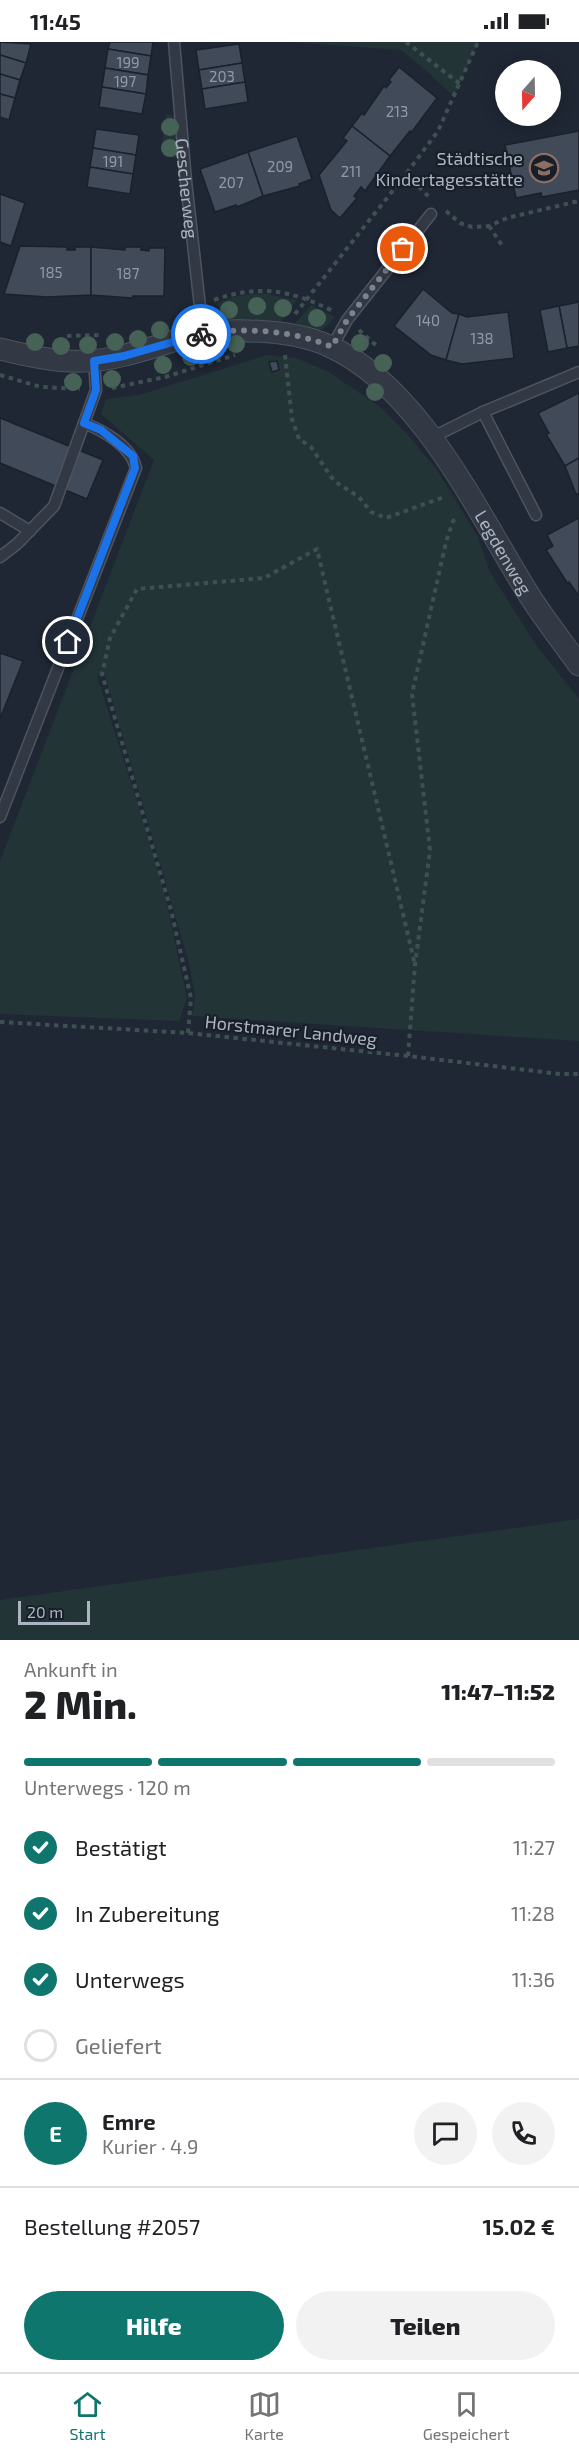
<!DOCTYPE html>
<html lang="de">
<meta charset="utf-8">
<style>
body{margin:0;font-family:"Exo 2",sans-serif;background:#f2f2f2;color:#202124;height:100vh;display:flex;flex-direction:column;font-size:22px;white-space:nowrap}
*{box-sizing:border-box;margin:0}
p{font-size:20px;color:#757577}
.icon{flex:none;width:33px;height:33px;fill:none;stroke:currentColor;stroke-width:2;stroke-linecap:round;stroke-linejoin:round}
.map{position:relative;height:1598px;overflow:hidden}
.drawer{display:flex;flex-direction:column;background:#fff;flex:1}
.drawer>*{flex:none}
.needle{width:39px;rotate:200deg}
.fabs{position:absolute;left:495px;top:18px;display:grid;gap:12px}
.fabs a{display:grid;place-items:center;width:66px;height:66px;border-radius:50%;background:#fff;box-shadow:0 3px 15px #0003;font-size:30px}
.scale{position:absolute;left:18px;bottom:15px;width:72px;box-sizing:border-box;padding-left:6px;border:3px solid #acb4c2;border-top:0;font-size:16px;line-height:21px;white-space:nowrap;color:#acb4c2;-webkit-text-stroke:4px #181f29;paint-order:stroke}
.pin{position:absolute;display:grid;place-items:center;width:51px;height:51px;color:#fff;margin:-26px;border:3px solid #fff;border-radius:50%;box-shadow:0 2px 6px #0007}
.courier{position:absolute;display:grid;place-items:center;width:60px;height:60px;margin:-30px;border:4px solid #1a73e8;border-radius:50%;background:#fff;color:#222;box-shadow:0 2px 8px #0007}
.headline em{font-style:normal;font-weight:800}
.headline div{display:flex;flex-direction:column-reverse}
.headline{display:flex;align-items:center;justify-content:space-between;height:102px;padding:0 24px}
h1{font-size:39px;font-weight:800;line-height:45px}
.bar{display:grid;grid-template-columns:repeat(4,1fr);gap:9px 6px;align-content:center;height:72px;padding:0 24px}
.bar i{height:8px;border-radius:4px;background:#e0e0e0}
.bar .current{background:#0f766e}
.bar p{grid-column:span 4}
.line{display:flex;align-items:center;gap:15px;padding:0 24px;border-top:2px solid #e0e0e0}
.line div{flex:1}
.round{display:grid;place-items:center;flex:none;width:63px;height:63px;border-radius:32px;background:#f2f2f2}
ol{padding:0 24px;list-style:none}
li{display:flex;align-items:center;gap:18px;height:66px}
li p{margin-inline-start:auto}
li .icon{padding:6px;border-radius:50%;background:#0f766e;color:#fff;stroke-width:4}
li:last-child{color:#757577}
li i{width:33px;height:33px;border:3px solid #e0e0e0;border-radius:50%}
.cta{display:flex;gap:12px;margin-top:auto;padding:12px 24px}
.cta a{flex:1;height:69px;border-radius:36px;background:#0f766e;color:#fff;font-size:24px;font-weight:800;line-height:69px;text-align:center}
.cta a+a{background:#f2f2f2;color:#202124}
.status{display:flex;justify-content:space-between;align-items:center;height:42px;padding:0 30px;background:#fff;direction:ltr}
.status svg{height:16px;fill:currentColor}
.tabs{display:flex;justify-content:space-around;align-items:center;height:84px;border-top:2px solid #e0e0e0;background:#fff;font-size:16px;color:#757577}
.tabs a{display:grid;justify-items:center;gap:3px}
.tabs .current{color:#0f766e}
.map>svg:first-child{display:block}
</style>
<div class="status"><b>11:45</b><svg viewBox="0 0 49 12"><path d="M0 12V9h3v3zM5 12V6h3v6zM10 12V3h3v9zM15 12V0h3v12zM26 1h20v11H26zM47 4h2v5h-2z"/></svg></div>
<div class="map">
<svg width="579" height="1598" viewBox="0 0 579 1598">
<rect width="100%" height="100%" fill="#1f2734"/>
<g fill="#223436">
<path d="M 289,0 L 478,0 L 454,55 L 427,29 L 401,8 Z"/>
<path d="M 166,73 L 174,73 L 180,111 L 176,116 L 165,115 L 161,109 Z"/>
<path d="M 262,251 L 297,258 L 280,282 C 257,281 227,287 217,261 L 237,254 Z"/>
<path d="M 311,263 L 335,275 C 320,294 314,289 293,284 Z"/>
<path d="M 267,313 L 296,316 L 327,329 L 379,364 L 407,392 L 437,428 L 478,495 L 490,530 L 536,603 L 579,657 L 579,999 L 192,974 L 195,955 L 189,921 L 105,633 L 97,634 L 153,810 L 167,862 L 187,956 L 179,979 L 0,972 L 0,819 L 154,418 L 101,372 L 106,357 L 139,353 Z"/>
<path d="M 579,1477 L 579,1598 L 0,1598 L 0,1558 Z"/>
</g>
<g fill="#404a59" stroke="#1a212b" stroke-width="1.5">
<path d="M 0,0 L 31,2 L 26,21 L 0,13 Z"/>
<path d="M 110,0 L 153,0 L 151,14 L 108,7 Z"/>
<path d="M 239,2 L 242,21 L 199,28 L 196,8 Z"/>
<path d="M 108,7 L 151,14 L 148,33 L 105,26 Z"/>
<path d="M 0,13 L 26,21 L 20,38 L 0,32 Z"/>
<path d="M 242,21 L 245,40 L 202,47 L 199,28 Z"/>
<path d="M 399,25 L 437,56 L 411,91 L 410,89 L 390,114 L 352,84 L 362,71 L 364,73 L 384,44 L 386,46 L 391,40 L 389,38 Z"/>
<path d="M 105,26 L 148,33 L 146,52 L 102,45 Z"/>
<path d="M 0,32 L 20,38 L 15,56 L 0,52 Z"/>
<path d="M 245,40 L 248,60 L 205,67 L 202,47 Z"/>
<path d="M 102,45 L 146,52 L 142,72 L 99,65 Z"/>
<path d="M 0,52 L 15,56 L 9,78 L 0,75 Z"/>
<path d="M 352,84 L 390,114 L 365,149 L 361,145 L 354,154 L 357,156 L 340,176 L 331,168 L 319,133 L 347,99 L 343,96 Z"/>
<path d="M 96,87 L 139,93 L 136,113 L 93,106 Z"/>
<path d="M 579,89 L 579,148 L 542,155 L 541,151 L 516,156 L 505,103 Z"/>
<path d="M 297,94 L 312,137 L 299,142 L 300,144 L 263,154 L 248,110 Z"/>
<path d="M 93,106 L 136,113 L 133,132 L 90,125 Z"/>
<path d="M 248,110 L 263,154 L 237,165 L 236,163 L 215,170 L 200,127 Z"/>
<path d="M 90,125 L 133,132 L 130,152 L 87,145 Z"/>
<path d="M 0,152 L 25,161 L 11,204 L 0,200 Z"/>
<path d="M 20,204 L 67,205 L 67,208 L 75,208 L 75,205 L 91,205 L 91,253 L 47,255 L 4,252 Z"/>
<path d="M 91,205 L 125,208 L 125,205 L 141,205 L 141,208 L 149,209 L 149,206 L 165,206 L 164,254 L 133,254 L 132,256 L 91,253 Z"/>
<path d="M 423,247 L 452,271 L 459,272 L 446,318 L 431,313 L 394,284 Z"/>
<path d="M 579,260 L 579,304 L 567,306 L 559,264 Z"/>
<path d="M 559,264 L 567,306 L 548,310 L 540,268 Z"/>
<path d="M 508,270 L 514,316 L 462,322 L 446,318 L 459,272 L 467,275 Z"/>
<path d="M 277,319 L 279,328 L 272,330 L 269,320 Z"/>
<path d="M 579,351 L 579,416 L 565,424 L 546,392 L 549,391 L 538,371 Z"/>
<path d="M 0,376 L 103,418 L 87,457 L 0,421 Z"/>
<path d="M 579,416 L 579,452 L 576,452 L 565,424 Z"/>
<path d="M 579,476 L 579,554 L 569,540 L 568,542 L 546,508 L 553,504 L 547,493 Z"/>
<path d="M 0,611 L 23,619 L 0,677 Z"/>
</g>
<g fill="none" stroke-linecap="round" stroke-linejoin="round">
<g stroke="#4d5460" stroke-width="13">
<g id="service">
<path id="s1" d="M 174,0 L 186,139 L 203,292"/>
<path d="M 332,305 L 347,278 L 431,172"/>
<path d="M 483,370 L 536,473"/>
<path d="M 433,395 L 483,370 L 579,330"/>
<path d="M 0,471 L 30,489"/>
<path d="M 0,515 L 17,502 L 54,464 L 96,348 L 94,319"/>
<path d="M 0,775 L 136,426 C 131,404 104,389 84,381"/>
</g>
</g>
<g stroke="#4d5460" stroke-width="23">
<g id="minor">
<path id="s2" d="M 0,307 C 44,318 80,325 125,313 C 159,305 192,290 227,289 C 261,288 298,290 329,304 C 422,346 479,474 531,556 C 546,579 563,601 579,623"/>
</g>
</g>
<g stroke="#3f5053" stroke-width="4" stroke-dasharray="4.5 4.5" stroke-linecap="butt">
<path d="M 406,0 L 460,42"/>
<path d="M 406,132 L 429,155"/>
<path d="M 446,169 L 460,181 L 472,185 L 489,184 L 507,176 L 579,159"/>
<path d="M 489,184 L 503,205"/>
<path d="M 214,258 C 260,242 290,248 333,269"/>
<path d="M 295,272 L 406,132 L 438,89 L 478,0"/>
<path d="M 359,288 L 378,305"/>
<path d="M 67,294 L 99,293"/>
<path d="M 285,313 L 292,377 L 299,397 L 311,405 L 334,439 L 359,455 L 371,470 L 386,476 L 444,455"/>
<path d="M 0,333 L 41,345 L 80,347"/>
<path d="M 112,346 L 165,335 L 235,313"/>
<path d="M 0,980 L 188,991 L 408,1014 L 560,1032 L 579,1032"/>
<path d="M 188,991 L 191,956 L 171,868 L 102,632 L 110,596 L 137,547 L 264,536 L 317,507 L 415,923"/>
<path d="M 408,1014 L 415,923 L 430,808 L 412,652 L 446,500 L 453,479 L 458,475"/>
</g>
<use href="#service" stroke="#323945" stroke-width="10"/>
<use href="#minor" stroke="#323945" stroke-width="21"/>
</g>
<g fill="#466156">
<circle cx="170" cy="85" r="9"/>
<circle cx="170" cy="106" r="9"/>
<circle cx="257" cy="264" r="9"/>
<circle cx="283" cy="266" r="9"/>
<circle cx="229" cy="268" r="9"/>
<circle cx="317" cy="276" r="9"/>
<circle cx="160" cy="288" r="9"/>
<circle cx="138" cy="297" r="9"/>
<circle cx="35" cy="300" r="9"/>
<circle cx="115" cy="300" r="9"/>
<circle cx="360" cy="301" r="9"/>
<circle cx="236" cy="302" r="9"/>
<circle cx="88" cy="303" r="9"/>
<circle cx="61" cy="304" r="9"/>
<circle cx="215" cy="309" r="9"/>
<circle cx="191" cy="315" r="9"/>
<circle cx="383" cy="321" r="9"/>
<circle cx="163" cy="323" r="9"/>
<circle cx="112" cy="337" r="9"/>
<circle cx="73" cy="340" r="9"/>
<circle cx="375" cy="350" r="9"/>
</g>
<g fill="none" stroke-linecap="round" stroke-linejoin="round">
<path stroke="#7b8390" stroke-width="6" stroke-dasharray="0 10.8" d="M 201,292 C 244,285 292,288 332,305 L 347,278 L 403,207"/>
<path stroke="#1a73e8" stroke-width="8" d="M 68,600 L 135,426 L 133,414 L 101,388 L 84,381 L 96,348 L 94,319 L 124,314 L 201,292"/>
</g>
<defs>
<g id="school-ring" transform="scale(1.5)"><circle r="9.5" fill="#181f29" stroke="#8d6e63" stroke-width="1.5"/><path d="M0-5L7-2L0 1L-7-2ZM-4 1L0 2.5L4 1V4Q0 6-4 4Z" fill="#8d6e63"/></g>
</defs>
<g fill-rule="evenodd">
<use href="#school-ring" x="544" y="126"/>
</g>
<g text-anchor="middle" dominant-baseline="central" stroke-width="4.5" stroke-linejoin="round" paint-order="stroke">
<g font-size="15" fill="#919aa8">
<text x="128" y="20">199</text>
<text x="222" y="34">203</text>
<text x="125" y="39">197</text>
<text x="397" y="69">213</text>
<text x="113" y="119">191</text>
<text x="280" y="124">209</text>
<text x="351" y="129">211</text>
<text x="231" y="140">207</text>
<text x="51" y="230">185</text>
<text x="128" y="231">187</text>
<text x="428" y="278">140</text>
<text x="482" y="296">138</text>
</g>
<g font-size="18" fill="#acb4c2" stroke="#181f29" text-anchor="end">
<text x="523" y="116">Städtische<tspan x="523" dy="21">Kindertagesstätte</tspan></text>
</g>
<g font-size="18" fill="#acb4c2" stroke="#181f29">
<text stroke="none"><textPath href="#s1" startOffset="147">Gescherweg</textPath></text>
<text stroke="none"><textPath href="#s2" startOffset="610">Legdenweg</textPath></text>
<text transform="translate(291 988) rotate(6)">Horstmarer Landweg</text>
</g>
</g>
</svg>
<div class="fabs">
<a><svg class="needle" viewBox="-14 -14 28 28"><path d="M0-13l5 13h-10z" fill="#e53935"/><path d="M0 13l5-13h-10z" fill="#757577"/></svg></a>
</div>
<div class="scale">20 m</div>
<div class="pin" style="left:403px;top:207px;background:#ea580c"><svg class="icon" aria-label="bag" viewBox="0 0 24 24"><path d="M5 8h14l-1 12H6zM9 8a3 3 0 0 1 6 0"/></svg></div>
<div class="pin" style="left:68px;top:600px;background:#1f2937"><svg class="icon" aria-label="home" viewBox="0 0 24 24"><path d="M3 11l9-7 9 7M6 9v11h12V9"/></svg></div>
<div class="courier" style="left:201px;top:292px"><svg class="icon" aria-label="bike" viewBox="0 0 24 24"><circle cx="6" cy="16" r="4"/><circle cx="18" cy="16" r="4"/><path d="M6 16l4-8h5l3 8M10 8l3 8H6M13 5h3"/></svg></div>
</div>
<section class="drawer">
<div class="headline"><div><h1>2 Min.</h1><p>Ankunft in</p></div><em>11:47–11:52</em></div>
<div class="bar"><i class="current"></i><i class="current"></i><i class="current"></i><i></i><p>Unterwegs · 120 m</p></div>
<ol>
<li><svg class="icon" aria-label="check" viewBox="0 0 24 24"><path d="M5 12l5 5 9-10"/></svg>Bestätigt<p>11:27</p></li>
<li><svg class="icon" aria-label="check" viewBox="0 0 24 24"><path d="M5 12l5 5 9-10"/></svg>In Zubereitung<p>11:28</p></li>
<li><svg class="icon" aria-label="check" viewBox="0 0 24 24"><path d="M5 12l5 5 9-10"/></svg>Unterwegs<p>11:36</p></li>
<li><i></i>Geliefert</li>
</ol>
<div class="line" style="height:108px"><b class="round" style="background:#0f766e;color:#fff">E</b><div><b>Emre</b><p>Kurier · 4.9</p></div><a class="round"><svg class="icon" aria-label="chat" viewBox="0 0 24 24"><path d="M4 5h16v11H9l-5 4z"/></svg></a><a class="round"><svg class="icon" aria-label="phone" viewBox="0 0 24 24"><path d="M5 4h4l2 5-3 2q2 4 5 5l2-3 5 2v4C11 20 4 13 5 4z"/></svg></a></div>
<div class="line" style="height:78px"><div>Bestellung #2057</div><b>15.02 €</b></div>
<div class="cta"><a>Hilfe</a><a>Teilen</a></div>
</section>
<nav class="tabs">
<a class="current"><svg class="icon" aria-label="home" viewBox="0 0 24 24"><path d="M3 11l9-7 9 7M6 9v11h12V9"/></svg>Start</a>
<a><svg class="icon" aria-label="map" viewBox="0 0 24 24"><path d="M3 6l6-2 6 2 6-2v14l-6 2-6-2-6 2zM9 4v14M15 6v14"/></svg>Karte</a>
<a><svg class="icon" aria-label="saved" viewBox="0 0 24 24"><path d="M7 4h10v16l-5-4-5 4z"/></svg>Gespeichert</a>
</nav>
